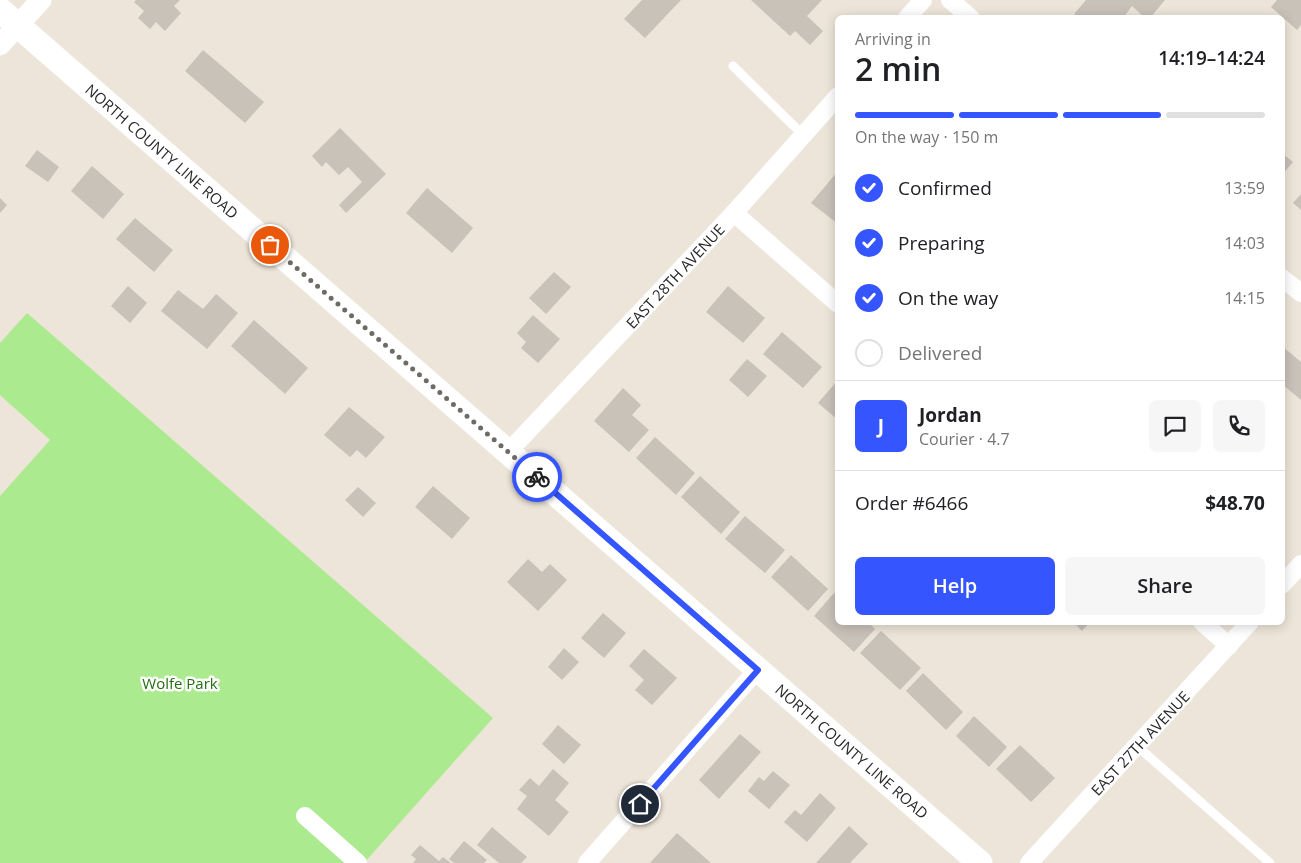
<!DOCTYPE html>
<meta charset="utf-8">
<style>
body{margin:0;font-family:"Open Sans",sans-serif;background:#f6f6f6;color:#202124;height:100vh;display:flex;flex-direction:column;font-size:19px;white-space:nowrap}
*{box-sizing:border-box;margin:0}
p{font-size:16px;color:#757577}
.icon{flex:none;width:28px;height:28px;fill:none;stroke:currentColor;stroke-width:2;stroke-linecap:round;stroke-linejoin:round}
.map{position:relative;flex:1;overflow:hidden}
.sheet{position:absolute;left:835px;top:15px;width:450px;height:610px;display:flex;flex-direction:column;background:#fff;border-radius:8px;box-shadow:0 2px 12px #0003}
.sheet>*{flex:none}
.pin{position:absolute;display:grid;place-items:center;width:42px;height:42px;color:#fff;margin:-21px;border:2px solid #fff;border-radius:50%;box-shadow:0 1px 5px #0007}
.courier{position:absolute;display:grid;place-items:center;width:50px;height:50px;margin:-25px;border:4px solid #3455ff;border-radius:50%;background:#fff;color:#222;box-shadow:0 1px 6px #0007}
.overview em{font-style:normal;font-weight:600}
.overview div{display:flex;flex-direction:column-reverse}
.overview{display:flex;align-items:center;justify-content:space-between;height:85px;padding:0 20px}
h1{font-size:32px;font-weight:600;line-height:38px}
.bar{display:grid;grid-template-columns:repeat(4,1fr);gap:8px 5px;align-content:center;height:60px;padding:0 20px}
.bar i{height:6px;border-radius:4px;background:#e0e0e0}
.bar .active{background:#3455ff}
.bar p{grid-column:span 4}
.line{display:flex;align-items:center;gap:12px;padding:0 20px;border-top:1px solid #e0e0e0}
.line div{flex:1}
.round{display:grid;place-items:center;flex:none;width:52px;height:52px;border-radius:8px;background:#f6f6f6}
ol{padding:0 20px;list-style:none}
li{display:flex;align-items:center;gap:15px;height:55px}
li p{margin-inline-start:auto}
li .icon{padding:5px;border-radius:50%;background:#3455ff;color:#fff;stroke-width:4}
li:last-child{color:#757577}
li i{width:28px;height:28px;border:2px solid #e0e0e0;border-radius:50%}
.cta{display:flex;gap:10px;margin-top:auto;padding:10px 20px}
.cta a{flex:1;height:58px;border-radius:8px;background:#3455ff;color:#fff;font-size:20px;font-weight:600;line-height:58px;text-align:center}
.cta a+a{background:#f6f6f6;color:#202124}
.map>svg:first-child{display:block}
</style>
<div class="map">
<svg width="1301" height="863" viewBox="0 0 1301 863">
<rect width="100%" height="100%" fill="#ede5d9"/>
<path fill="#acea8f" d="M 27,313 L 493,718 L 364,863 L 0,863 L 0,496 L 50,440 L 0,395 L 0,343 Z"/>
<g fill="#c8c2b9">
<path d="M 136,0 L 180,0 L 174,6 L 181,13 L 165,31 L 156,22 L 150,29 L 138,18 L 144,11 L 134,2 Z"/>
<path d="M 642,0 L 681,0 L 645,38 L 624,19 Z"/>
<path d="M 751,0 L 822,0 L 807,16 L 823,31 L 810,45 L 795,31 L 790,36 Z"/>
<path d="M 1086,0 L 1165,0 L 1150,18 L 1145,18 L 1132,6 L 1123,18 L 1079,18 L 1074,14 Z"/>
<path d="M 1277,0 L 1301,0 L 1301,25 L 1297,30 L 1271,7 Z"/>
<path d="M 203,50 L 264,102 L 245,123 L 185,71 Z"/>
<path d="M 340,128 L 386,174 L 346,213 L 339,205 L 362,182 L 348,167 L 339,175 L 326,162 L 322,167 L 312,156 Z"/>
<path d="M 37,150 L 59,167 L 48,182 L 25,166 Z"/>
<path d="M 1282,153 L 1293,162 L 1282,175 Z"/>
<path d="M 92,166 L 124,194 L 103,219 L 71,191 Z"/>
<path d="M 838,171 L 838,224 L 811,203 Z"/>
<path d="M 427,188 L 473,228 L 452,253 L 406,213 Z"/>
<path d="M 1301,194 L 1301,210 L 1293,203 Z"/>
<path d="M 0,198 L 7,205 L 0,213 Z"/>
<path d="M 135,218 L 173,250 L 154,272 L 116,239 Z"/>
<path d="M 554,272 L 571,287 L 546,314 L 529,298 Z"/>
<path d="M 128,286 L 147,303 L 130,323 L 111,306 Z"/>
<path d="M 728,286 L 765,318 L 743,343 L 706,312 Z"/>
<path d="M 178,290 L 203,309 L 216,294 L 238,313 L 207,349 L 161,311 Z"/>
<path d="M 533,315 L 560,339 L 538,363 L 521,348 L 526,342 L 517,333 Z"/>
<path d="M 254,320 L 308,368 L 285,394 L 231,346 Z"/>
<path d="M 782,332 L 822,367 L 803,388 L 763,354 Z"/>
<path d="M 1282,346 L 1301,362 L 1301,400 L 1282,384 Z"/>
<path d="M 747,359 L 767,376 L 748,397 L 729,380 Z"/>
<path d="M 838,380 L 838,420 L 818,403 Z"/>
<path d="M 623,388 L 641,405 L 632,415 L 649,430 L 629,452 L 594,421 Z"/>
<path d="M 349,407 L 385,437 L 366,458 L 357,450 L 350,457 L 324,435 Z"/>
<path d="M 655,437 L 695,473 L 676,495 L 636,458 Z"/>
<path d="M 700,476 L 740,512 L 721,534 L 681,497 Z"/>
<path d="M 433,486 L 470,518 L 452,539 L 415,507 Z"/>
<path d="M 358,487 L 376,503 L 363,517 L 345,500 Z"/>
<path d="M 745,516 L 785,550 L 765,573 L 725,539 Z"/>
<path d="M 791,555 L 828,589 L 808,611 L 771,577 Z"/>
<path d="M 528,559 L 542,572 L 550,564 L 567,580 L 538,611 L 507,582 Z"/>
<path d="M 834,593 L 838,596 L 838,622 L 868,622 L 875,629 L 854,652 L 814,616 Z"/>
<path d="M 603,613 L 626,633 L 604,658 L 581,638 Z"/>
<path d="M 1073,622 L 1090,622 L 1082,631 Z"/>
<path d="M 881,631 L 921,668 L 900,690 L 860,653 Z"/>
<path d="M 564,648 L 579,662 L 562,680 L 548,667 Z"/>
<path d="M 644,649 L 677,678 L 652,705 L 635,690 L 644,680 L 629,666 Z"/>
<path d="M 923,673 L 963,712 L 946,730 L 906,691 Z"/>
<path d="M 974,716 L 1007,747 L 989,767 L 956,736 Z"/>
<path d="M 558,725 L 581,745 L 564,764 L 542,744 Z"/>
<path d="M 740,734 L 761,752 L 719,799 L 699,780 Z"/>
<path d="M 1020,745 L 1055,778 L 1031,802 L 996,769 Z"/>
<path d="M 553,769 L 569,783 L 555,800 L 569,812 L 549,836 L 517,809 L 527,796 L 519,790 L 530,778 L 539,786 Z"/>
<path d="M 773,771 L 790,785 L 769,809 L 748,791 L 759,777 L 764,781 Z"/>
<path d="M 820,793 L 836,808 L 807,842 L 784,822 L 795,810 L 801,815 Z"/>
<path d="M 849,826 L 868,844 L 850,863 L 816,863 Z"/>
<path d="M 492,827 L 527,857 L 521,863 L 499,863 L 477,845 Z"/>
<path d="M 677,833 L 711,863 L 650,863 Z"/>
<path d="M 464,841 L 487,860 L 484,863 L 454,863 L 449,859 Z"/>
<path d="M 420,845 L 439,861 L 443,857 L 451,863 L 413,863 L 416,859 L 411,855 Z"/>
</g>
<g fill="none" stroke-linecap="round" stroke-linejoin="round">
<g stroke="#fff" stroke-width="9">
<path d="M 733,66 L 803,135"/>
<path d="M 1137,746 L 1270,863"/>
</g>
<g stroke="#fff" stroke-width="18">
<path d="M 950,0 L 971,18"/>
<path d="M 907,18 L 923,0"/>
<path d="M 734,213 L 838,304"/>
<path d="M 1282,278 L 1301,293"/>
<path d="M 508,452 L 734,213 L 838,96"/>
<path d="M 1282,585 L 1301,564"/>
<path d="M 1202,622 L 1229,646"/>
<path d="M 305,816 L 358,863"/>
<path d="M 587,863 L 758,669"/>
<path d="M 1029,863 L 1250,622"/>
</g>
<path stroke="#fff" stroke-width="21" d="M 0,45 L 41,0"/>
<path stroke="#fff" stroke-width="25" d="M 0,10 L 980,863"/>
</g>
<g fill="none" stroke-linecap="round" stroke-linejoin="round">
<path stroke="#6e6b67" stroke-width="5" stroke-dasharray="0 9" d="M 270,245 L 537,477"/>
<path stroke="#3455ff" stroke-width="6" d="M 537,477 L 758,670 L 640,804"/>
</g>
<g text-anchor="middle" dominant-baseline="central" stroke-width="5" stroke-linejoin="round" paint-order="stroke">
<g font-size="15" fill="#292929" stroke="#fff">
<text transform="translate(162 151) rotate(41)">NORTH COUNTY LINE ROAD</text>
<text transform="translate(675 276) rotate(-47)">EAST 28TH AVENUE</text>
<text transform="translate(1140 743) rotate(-47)">EAST 27TH AVENUE</text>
<text transform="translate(852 751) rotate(41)">NORTH COUNTY LINE ROAD</text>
</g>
<g font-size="15" fill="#236d12" stroke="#fff">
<text x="180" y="683">Wolfe Park</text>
</g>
</g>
</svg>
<div class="pin" style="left:270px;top:245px;background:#ea580c"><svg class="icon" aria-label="bag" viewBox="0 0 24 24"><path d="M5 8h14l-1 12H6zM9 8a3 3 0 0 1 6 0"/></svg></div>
<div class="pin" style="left:640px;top:804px;background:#1f2937"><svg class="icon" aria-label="home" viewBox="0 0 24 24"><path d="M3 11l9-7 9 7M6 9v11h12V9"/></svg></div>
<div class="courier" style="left:537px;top:477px"><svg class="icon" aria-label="bike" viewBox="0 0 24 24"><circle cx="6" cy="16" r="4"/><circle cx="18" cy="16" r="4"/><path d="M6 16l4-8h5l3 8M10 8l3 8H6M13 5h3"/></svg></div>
<section class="sheet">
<div class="overview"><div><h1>2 min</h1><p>Arriving in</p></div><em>14:19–14:24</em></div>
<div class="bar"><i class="active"></i><i class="active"></i><i class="active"></i><i></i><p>On the way · 150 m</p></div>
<ol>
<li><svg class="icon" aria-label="check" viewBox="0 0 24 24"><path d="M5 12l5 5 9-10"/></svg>Confirmed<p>13:59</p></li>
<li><svg class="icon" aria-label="check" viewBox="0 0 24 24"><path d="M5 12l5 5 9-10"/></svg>Preparing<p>14:03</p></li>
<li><svg class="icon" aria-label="check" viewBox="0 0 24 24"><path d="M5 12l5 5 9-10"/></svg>On the way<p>14:15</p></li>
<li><i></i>Delivered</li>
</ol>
<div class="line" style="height:90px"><b class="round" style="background:#3455ff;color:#fff">J</b><div><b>Jordan</b><p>Courier · 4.7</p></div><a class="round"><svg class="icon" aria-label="chat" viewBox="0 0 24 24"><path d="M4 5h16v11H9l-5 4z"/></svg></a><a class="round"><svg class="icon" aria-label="phone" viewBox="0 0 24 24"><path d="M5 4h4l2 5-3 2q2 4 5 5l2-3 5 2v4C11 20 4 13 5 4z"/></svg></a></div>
<div class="line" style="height:65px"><div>Order #6466</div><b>$48.70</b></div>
<div class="cta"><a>Help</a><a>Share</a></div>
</section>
</div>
